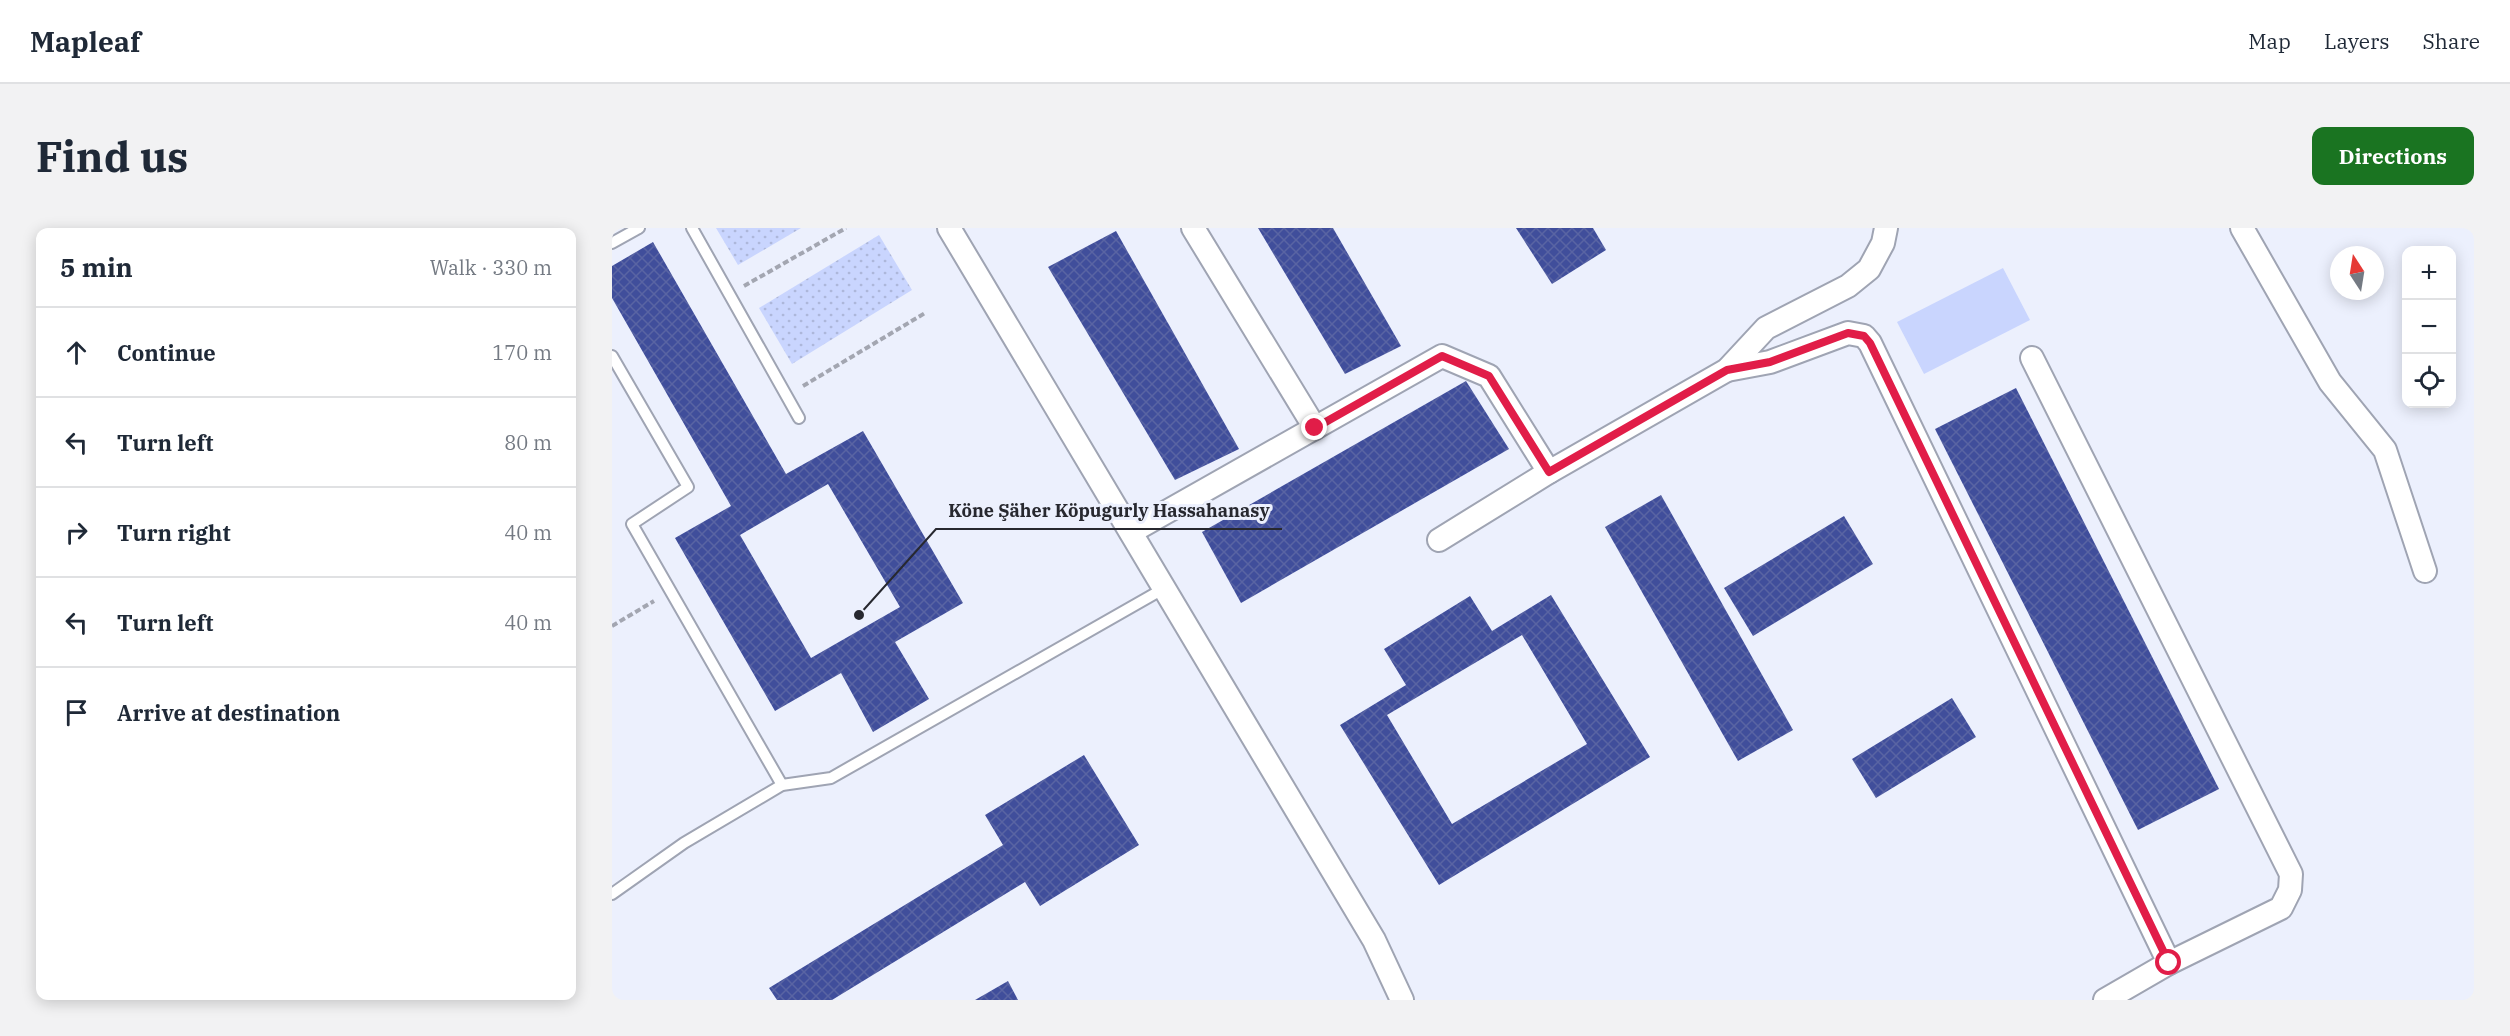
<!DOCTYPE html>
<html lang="en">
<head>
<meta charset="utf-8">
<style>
	:root { --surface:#fff; --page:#f2f2f3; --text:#1f2937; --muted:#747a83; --line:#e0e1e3; --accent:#1a7421 }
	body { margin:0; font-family:"IBM Plex Serif",serif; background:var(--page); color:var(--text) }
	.controls { position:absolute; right:18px; top:18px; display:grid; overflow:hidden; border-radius:12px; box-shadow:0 3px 15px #0003 }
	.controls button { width:54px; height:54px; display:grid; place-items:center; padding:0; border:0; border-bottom:2px solid var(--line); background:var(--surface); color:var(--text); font:30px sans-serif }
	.compass { position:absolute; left:1718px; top:18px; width:54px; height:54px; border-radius:50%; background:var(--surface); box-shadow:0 3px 15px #0003; rotate:348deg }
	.stop { position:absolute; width:18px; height:18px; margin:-14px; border:4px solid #e11d48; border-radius:50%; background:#fff }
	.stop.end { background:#e11d48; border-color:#fff; box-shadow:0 2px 6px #0008 }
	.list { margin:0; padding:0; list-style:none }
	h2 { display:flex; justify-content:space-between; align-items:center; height:78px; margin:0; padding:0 24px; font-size:26px }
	h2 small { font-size:20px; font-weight:400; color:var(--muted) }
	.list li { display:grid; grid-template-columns:39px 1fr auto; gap:18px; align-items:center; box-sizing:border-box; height:90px; padding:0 24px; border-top:2px solid var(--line) }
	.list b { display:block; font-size:22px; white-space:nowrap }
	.list em { font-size:20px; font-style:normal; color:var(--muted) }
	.icon { flex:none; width:33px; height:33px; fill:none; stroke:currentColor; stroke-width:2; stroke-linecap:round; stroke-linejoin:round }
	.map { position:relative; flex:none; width:1862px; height:772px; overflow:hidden; border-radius:12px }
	header { display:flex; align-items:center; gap:36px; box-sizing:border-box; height:84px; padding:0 30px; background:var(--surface); border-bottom:2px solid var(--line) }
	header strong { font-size:28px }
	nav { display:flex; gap:33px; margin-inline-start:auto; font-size:21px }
	.intro { display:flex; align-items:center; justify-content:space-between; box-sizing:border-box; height:144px; padding:0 36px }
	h1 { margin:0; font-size:42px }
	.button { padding:15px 27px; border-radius:12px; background:var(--accent); color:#fff; font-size:21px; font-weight:700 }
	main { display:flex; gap:36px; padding:0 36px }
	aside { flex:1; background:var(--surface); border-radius:12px; box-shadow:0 3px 15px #0003 }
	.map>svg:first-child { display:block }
	.park { fill:#c9d5fe }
	.garden { fill:url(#garden-dots) }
	.building { fill:url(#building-cross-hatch); fill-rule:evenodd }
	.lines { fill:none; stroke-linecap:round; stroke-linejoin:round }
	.service-casing { stroke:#9fa4b3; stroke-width:14 }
	.minor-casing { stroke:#9fa4b3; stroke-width:26 }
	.path { stroke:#a3a6b1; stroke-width:4; stroke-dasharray:6 3; stroke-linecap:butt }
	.service { stroke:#fff; stroke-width:10 }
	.minor { stroke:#fff; stroke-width:22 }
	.route { stroke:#e11d48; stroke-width:8 }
	.leader { fill:none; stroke:#27282f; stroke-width:2 }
	.callout-dot { fill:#27282f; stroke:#ecf0fd; stroke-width:2 }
	.callout-label { font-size:18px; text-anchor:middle; font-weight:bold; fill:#27282f; stroke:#ecf0fd; stroke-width:6; stroke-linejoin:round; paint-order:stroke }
</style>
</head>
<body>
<header>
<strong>Mapleaf</strong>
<nav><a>Map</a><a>Layers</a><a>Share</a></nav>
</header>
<div class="intro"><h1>Find us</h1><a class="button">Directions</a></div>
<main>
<aside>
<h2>5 min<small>Walk · 330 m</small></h2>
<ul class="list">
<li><svg class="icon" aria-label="ahead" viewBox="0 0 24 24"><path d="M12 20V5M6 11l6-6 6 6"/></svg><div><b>Continue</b></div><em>170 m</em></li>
<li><svg class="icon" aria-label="left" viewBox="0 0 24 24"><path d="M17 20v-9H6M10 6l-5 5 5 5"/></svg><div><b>Turn left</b></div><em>80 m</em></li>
<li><svg class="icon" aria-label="right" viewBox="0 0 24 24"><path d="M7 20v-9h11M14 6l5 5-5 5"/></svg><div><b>Turn right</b></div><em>40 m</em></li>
<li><svg class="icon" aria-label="left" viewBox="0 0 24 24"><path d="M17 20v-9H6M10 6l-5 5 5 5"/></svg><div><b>Turn left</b></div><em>40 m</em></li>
<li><svg class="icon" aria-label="arrive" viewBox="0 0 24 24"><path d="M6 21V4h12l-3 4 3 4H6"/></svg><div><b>Arrive at destination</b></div></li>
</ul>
</aside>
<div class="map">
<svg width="1862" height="772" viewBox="0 0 1862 772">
	<defs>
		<pattern id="garden-dots" width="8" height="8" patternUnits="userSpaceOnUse" patternTransform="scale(1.5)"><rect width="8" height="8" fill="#c9d5fe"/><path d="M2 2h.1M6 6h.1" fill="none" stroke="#adb7da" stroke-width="1.8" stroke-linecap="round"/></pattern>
		<pattern id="building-cross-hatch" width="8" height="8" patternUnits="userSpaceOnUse" patternTransform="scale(1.5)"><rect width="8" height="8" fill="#404e9b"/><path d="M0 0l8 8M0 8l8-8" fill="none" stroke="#5964a3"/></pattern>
	</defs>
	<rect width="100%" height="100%" fill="#ecf0fd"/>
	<polygon class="park" points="1391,40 1418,92 1312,146 1285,94"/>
	<g class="garden">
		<polygon points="104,0 189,0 126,37"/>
		<polygon points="267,7 300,62 180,136 147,80"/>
	</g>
	<g class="building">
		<polygon points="646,0 721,0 789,118 733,146"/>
		<polygon points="904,0 981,0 994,22 940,56"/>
		<polygon points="504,3 627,221 563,252 436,39"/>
		<path d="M41 14 174 246 251 203 351 375 283 414 317 471 261 504 229 445 163 483 63 310 119 278 0 70V38ZM216 256 288 379 199 430 128 307Z"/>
		<polygon points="854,153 897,221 629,375 590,304"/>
		<polygon points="1404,160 1607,561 1526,602 1323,201"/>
		<polygon points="1049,267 1181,502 1126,533 993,299"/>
		<polygon points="1232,288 1261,336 1141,408 1112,360"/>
		<path d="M939 367 1038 529 827 657 728 497 794 457 772 421 858 368 880 403ZM910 407 975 516 840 596 775 487Z"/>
		<polygon points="1340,470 1364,509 1264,570 1240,531"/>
		<polygon points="472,527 527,617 428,678 413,654 220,772 165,772 157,760 391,617 373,587"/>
		<polygon points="396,753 406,772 363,772"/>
	</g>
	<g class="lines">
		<g class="service-casing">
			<g id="service">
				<polyline points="80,0 187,190"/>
				<polyline points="0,15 27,0"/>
				<polyline points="0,128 76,259 20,296 170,557"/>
				<polyline points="0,666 72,615 170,557 219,550 551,361"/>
			</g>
		</g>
		<g class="minor-casing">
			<g id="minor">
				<polyline points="337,0 762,712 790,772"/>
				<polyline points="581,0 703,200"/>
				<polyline points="1630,0 1718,154 1773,222 1813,343"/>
				<polyline points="1420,130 1679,646 1678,662 1669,680 1557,735 1493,772"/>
				<polyline points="1115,142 1158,134 1236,105 1252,108 1258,115 1557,735"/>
				<polyline points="519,304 830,128 877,148 937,244"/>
				<polyline points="827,312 937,244 1115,142 1154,100 1236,58 1257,41 1271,15 1274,0"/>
			</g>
		</g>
		<g class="path">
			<polyline points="132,58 234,0"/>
			<polyline points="191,158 313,85"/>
			<polyline points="0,398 42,373"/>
		</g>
		<use href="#service" class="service"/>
		<use href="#minor" class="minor"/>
	</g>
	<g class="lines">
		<polyline class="route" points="703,200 830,128 877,148 937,244 1115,142 1158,134 1236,105 1252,108 1258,115 1557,735"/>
	</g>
	<path class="leader" d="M247 387L324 301H670"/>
	<circle class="callout-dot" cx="247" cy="387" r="6"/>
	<g class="callout-label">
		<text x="497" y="289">Köne Şäher Köpugurly Hassahanasy</text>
	</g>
</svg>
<div class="controls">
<button>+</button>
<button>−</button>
<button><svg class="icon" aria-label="locate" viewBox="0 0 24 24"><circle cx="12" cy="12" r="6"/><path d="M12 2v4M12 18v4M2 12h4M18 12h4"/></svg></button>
</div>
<svg class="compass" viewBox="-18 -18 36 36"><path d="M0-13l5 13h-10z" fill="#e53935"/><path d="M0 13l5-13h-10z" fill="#747a83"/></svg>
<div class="stop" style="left:1557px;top:735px"></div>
<div class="stop end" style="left:703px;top:200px"></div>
</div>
</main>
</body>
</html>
